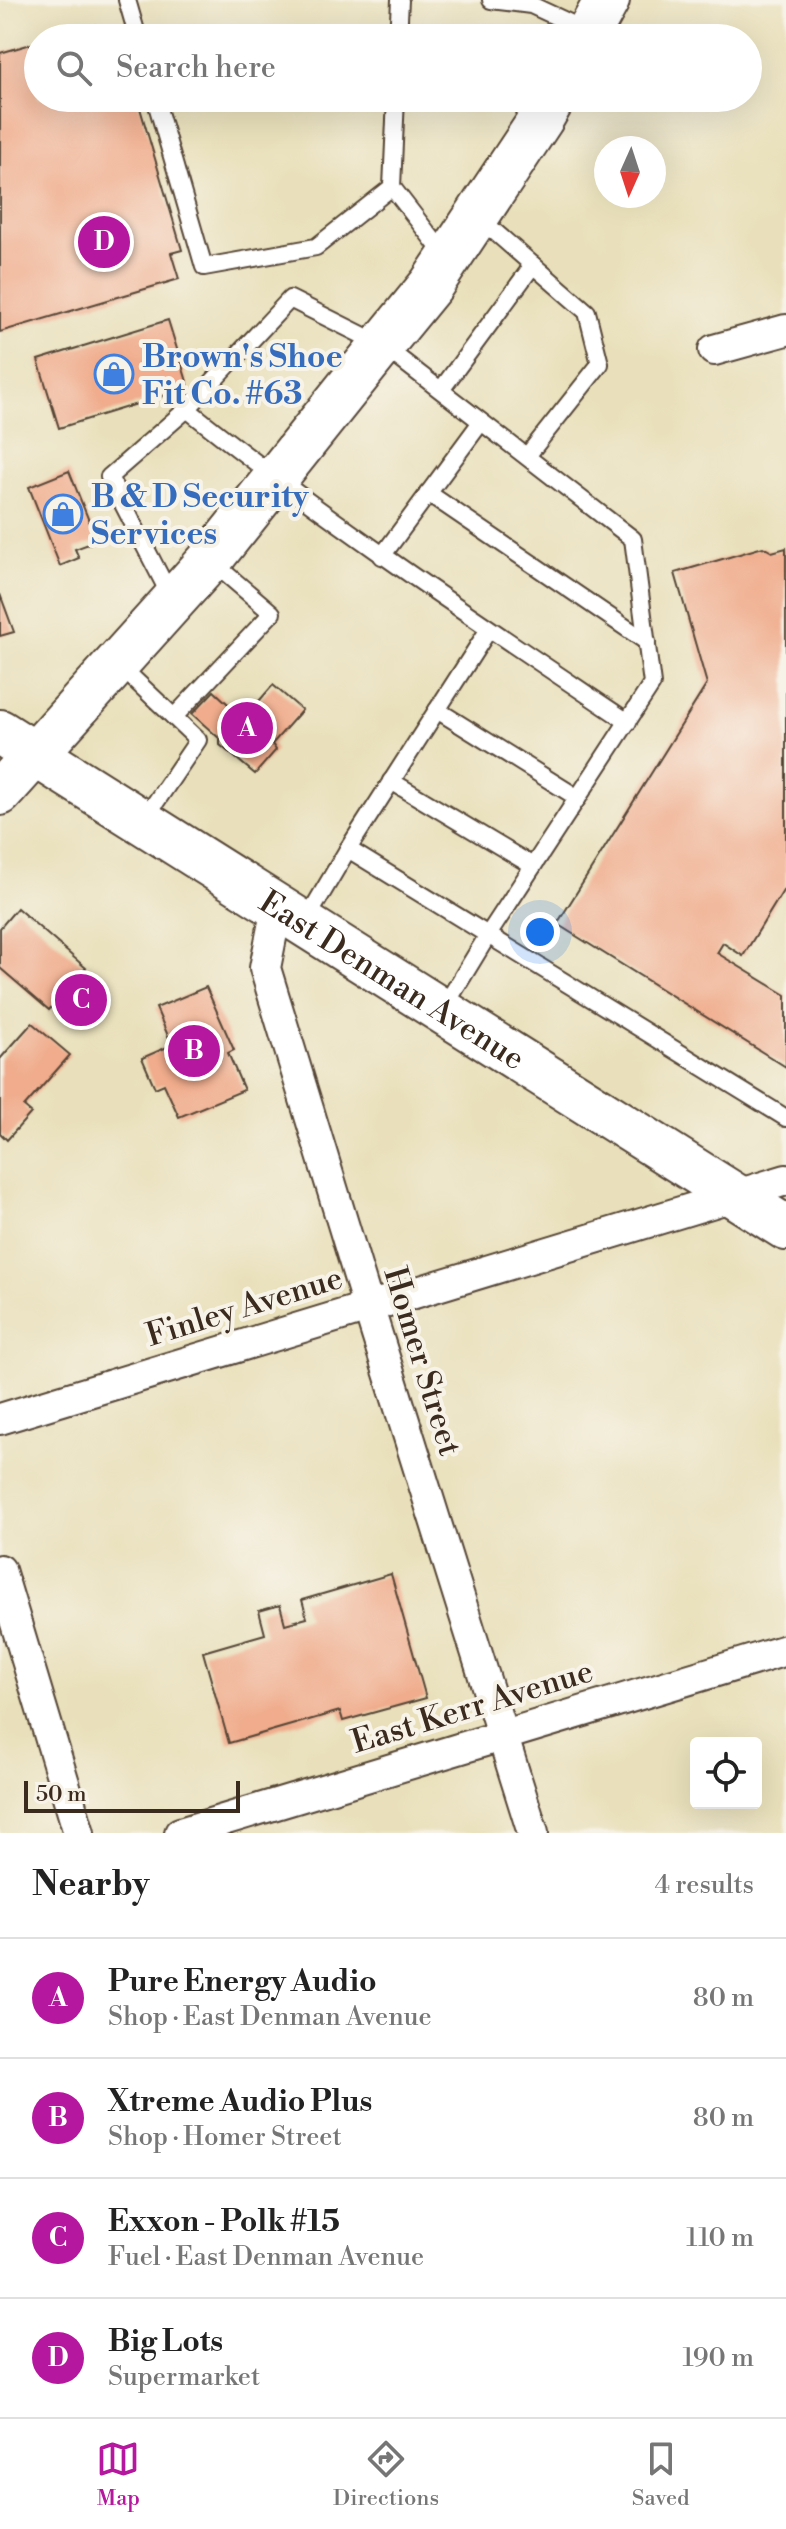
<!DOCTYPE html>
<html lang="en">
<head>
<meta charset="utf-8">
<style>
	:root { --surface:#fff; --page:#f2f2f2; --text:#222; --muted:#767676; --line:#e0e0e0; --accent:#b5179e }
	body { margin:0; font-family:"Libre Bodoni",serif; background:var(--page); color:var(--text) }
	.controls { position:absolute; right:24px; bottom:24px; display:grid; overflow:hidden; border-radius:8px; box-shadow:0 8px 32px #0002 }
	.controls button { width:72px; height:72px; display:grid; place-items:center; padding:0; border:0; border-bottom:2px solid var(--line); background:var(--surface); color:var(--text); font:40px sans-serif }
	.compass { position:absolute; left:594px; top:136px; width:72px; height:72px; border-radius:50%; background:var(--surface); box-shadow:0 8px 32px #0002; rotate:183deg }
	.scale { position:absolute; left:24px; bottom:20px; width:216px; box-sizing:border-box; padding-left:8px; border:4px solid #3b2a1e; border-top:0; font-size:22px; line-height:28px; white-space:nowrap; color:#3b2a1e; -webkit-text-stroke:6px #f7f3e8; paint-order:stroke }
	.you { position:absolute; left:540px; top:932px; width:28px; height:28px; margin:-20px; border:6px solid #fff; border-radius:50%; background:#1a73e8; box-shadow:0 0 0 12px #1a73e833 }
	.badge { display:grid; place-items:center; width:52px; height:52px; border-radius:50%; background:var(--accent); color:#fff; font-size:26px; font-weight:700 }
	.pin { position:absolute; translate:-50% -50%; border:4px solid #fff; box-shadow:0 2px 8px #0006 }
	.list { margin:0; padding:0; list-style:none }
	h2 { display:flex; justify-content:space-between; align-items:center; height:104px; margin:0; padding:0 32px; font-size:34px }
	h2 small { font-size:26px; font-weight:400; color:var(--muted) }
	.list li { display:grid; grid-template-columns:52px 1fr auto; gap:24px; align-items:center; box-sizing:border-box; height:120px; padding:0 32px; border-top:2px solid var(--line) }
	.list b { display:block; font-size:30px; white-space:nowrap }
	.list p { margin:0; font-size:26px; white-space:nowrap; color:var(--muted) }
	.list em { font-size:26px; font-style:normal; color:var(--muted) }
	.icon { flex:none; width:44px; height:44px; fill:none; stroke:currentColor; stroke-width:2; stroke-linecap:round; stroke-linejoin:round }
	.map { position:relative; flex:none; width:786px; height:1833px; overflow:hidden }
	.search { position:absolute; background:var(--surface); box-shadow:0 8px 32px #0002; left:24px; right:24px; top:24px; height:88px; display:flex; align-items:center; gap:20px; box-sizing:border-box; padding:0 28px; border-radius:44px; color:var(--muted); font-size:30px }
	.sheet { height:584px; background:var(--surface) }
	nav { display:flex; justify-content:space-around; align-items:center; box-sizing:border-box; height:112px; border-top:2px solid var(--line); background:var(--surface); font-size:22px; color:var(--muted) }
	nav a { display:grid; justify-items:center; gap:4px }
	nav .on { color:var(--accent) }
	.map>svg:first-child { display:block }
	.building { fill:#f0ac8c }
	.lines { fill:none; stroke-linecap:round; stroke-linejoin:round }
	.lane-casing { stroke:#554536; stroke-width:20 }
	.street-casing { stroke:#554536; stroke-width:34 }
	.secondary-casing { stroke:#554536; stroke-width:48 }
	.primary-casing { stroke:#554536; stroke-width:48 }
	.lane { stroke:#fff; stroke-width:16 }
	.street { stroke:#fff; stroke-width:30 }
	.secondary { stroke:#fff; stroke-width:44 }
	.primary { stroke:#fff; stroke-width:44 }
	.labels { text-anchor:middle; stroke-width:8; stroke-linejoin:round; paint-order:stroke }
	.shop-label { font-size:32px; font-weight:bold; fill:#366cbe; stroke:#f7f3e8; text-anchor:start }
	.street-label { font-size:32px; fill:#3b2a1e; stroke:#f7f3e8 }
</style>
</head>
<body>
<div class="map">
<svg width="786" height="1833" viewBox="0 0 786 1833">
	<rect width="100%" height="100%" fill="#f7f3e8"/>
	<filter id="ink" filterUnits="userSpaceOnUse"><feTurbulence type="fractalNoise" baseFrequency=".0125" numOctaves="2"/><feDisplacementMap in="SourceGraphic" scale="16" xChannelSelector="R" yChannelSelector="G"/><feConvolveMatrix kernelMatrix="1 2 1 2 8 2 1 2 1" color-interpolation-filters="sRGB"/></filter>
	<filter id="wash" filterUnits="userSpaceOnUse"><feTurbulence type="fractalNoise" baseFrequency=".006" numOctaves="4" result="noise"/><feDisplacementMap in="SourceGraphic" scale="32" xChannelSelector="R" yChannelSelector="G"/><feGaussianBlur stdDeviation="1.8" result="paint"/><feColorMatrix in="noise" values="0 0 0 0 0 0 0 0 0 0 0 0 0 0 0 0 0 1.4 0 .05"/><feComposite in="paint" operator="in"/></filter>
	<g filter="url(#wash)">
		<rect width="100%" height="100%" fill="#e9e0bb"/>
		<g id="blocks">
			<g class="building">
				<polygon points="95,25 99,38 55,38 55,37"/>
				<polygon points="38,42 38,98 137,98 182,250 171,253 179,279 0,332 0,53"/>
				<polygon points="168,320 189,388 59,428 38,360"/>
				<polygon points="69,471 97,541 75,549 79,558 60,566 29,487"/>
				<polygon points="763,547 772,552 786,548 786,886 743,956 723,943 717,953 786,995 786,1067 557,924 707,684 675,573"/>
				<polygon points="0,594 14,632 0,636"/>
				<polygon points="273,685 302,710 272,744 276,750 255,774 220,745 220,739 192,714 214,691 241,716 246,716"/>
				<polygon points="17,908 86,968 49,1010 0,968 0,928"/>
				<polygon points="206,987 234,1050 228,1053 244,1090 179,1117 164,1084 155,1088 142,1058 172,1045 156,1008"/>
				<polygon points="32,1023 70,1055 24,1107 31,1113 7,1140 0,1133 0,1059"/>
				<polygon points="391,1574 426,1698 343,1721 340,1711 229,1743 203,1652 265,1634 259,1611 280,1605 285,1624 307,1618 302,1600"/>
			</g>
		</g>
	</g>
	<g filter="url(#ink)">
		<use href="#blocks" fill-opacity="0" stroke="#554536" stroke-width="2"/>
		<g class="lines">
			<g class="lane-casing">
				<g id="lane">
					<polyline points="127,0 138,38"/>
					<polyline points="491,0 531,5 587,31"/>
					<polyline points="398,38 400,0"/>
					<polyline points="155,98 204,267 316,247 392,187 447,258"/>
					<polyline points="392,187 396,98"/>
					<polyline points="479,218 587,312 600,364 527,456"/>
					<polyline points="441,390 533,265"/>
					<path d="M187 409C328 522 478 621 628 722"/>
					<polyline points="428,493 647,642"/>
					<polyline points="382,556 481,422"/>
					<polyline points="172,599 109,477 187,409 290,299 382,345 633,539 652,684 488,935 443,1009"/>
					<polyline points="118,664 198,740 143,821"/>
					<polyline points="437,710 578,798"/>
					<polyline points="174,717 272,613 211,561"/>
					<polyline points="391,781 533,866"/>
					<polyline points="348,849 489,629"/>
					<polyline points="305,922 348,849 786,1118"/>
				</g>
			</g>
			<g class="street-casing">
				<g id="street">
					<polyline points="714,350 786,330"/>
					<polyline points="277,907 265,968 368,1306 533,1833"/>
					<polyline points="0,1419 786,1180"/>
					<polyline points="0,1570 79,1833"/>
					<polyline points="180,1833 786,1650"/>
				</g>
			</g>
			<g class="secondary-casing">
				<g id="secondary">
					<path id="s1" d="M0 732 786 1228"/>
				</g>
			</g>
			<g class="primary-casing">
				<g id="primary">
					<polyline points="586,38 607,0"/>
					<polyline points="0,793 210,560 382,345 431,285 541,119 553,98"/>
				</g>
			</g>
			<use href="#lane" class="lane"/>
			<use href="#street" class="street"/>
			<use href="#secondary" class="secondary"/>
			<use href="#primary" class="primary"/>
		</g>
	</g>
	<defs>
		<g id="shop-ring" transform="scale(2)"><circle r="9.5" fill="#f7f3e8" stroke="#3f7fe0" stroke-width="1.5"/><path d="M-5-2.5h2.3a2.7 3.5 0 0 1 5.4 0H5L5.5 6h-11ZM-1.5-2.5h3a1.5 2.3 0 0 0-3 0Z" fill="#3f7fe0"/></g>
	</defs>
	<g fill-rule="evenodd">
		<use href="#shop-ring" x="114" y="374"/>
		<use href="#shop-ring" x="63" y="514"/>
	</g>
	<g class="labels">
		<g class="shop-label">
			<text x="142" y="367">Brown's Shoe<tspan x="142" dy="37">Fit Co. #63</tspan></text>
			<text x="91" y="507">B &amp; D Security<tspan x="91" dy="37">Services</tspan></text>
		</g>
		<g class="street-label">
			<text dy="11" stroke="none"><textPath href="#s1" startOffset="464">East Denman Avenue</textPath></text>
			<text transform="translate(244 1306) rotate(-17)" y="11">Finley Avenue</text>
			<text transform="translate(423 1361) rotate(73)" y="11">Homer Street</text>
			<text transform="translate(472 1706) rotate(-17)" y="11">East Kerr Avenue</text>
		</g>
	</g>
</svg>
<div class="controls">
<button><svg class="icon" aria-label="locate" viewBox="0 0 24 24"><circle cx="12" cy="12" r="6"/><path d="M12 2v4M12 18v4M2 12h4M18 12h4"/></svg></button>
</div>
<svg class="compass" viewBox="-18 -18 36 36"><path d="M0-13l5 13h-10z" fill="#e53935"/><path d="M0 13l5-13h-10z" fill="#767676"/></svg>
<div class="scale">50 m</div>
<div class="you"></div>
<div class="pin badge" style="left:247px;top:728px">A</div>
<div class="pin badge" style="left:194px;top:1051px">B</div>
<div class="pin badge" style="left:81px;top:1000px">C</div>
<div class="pin badge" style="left:104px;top:242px">D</div>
<div class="search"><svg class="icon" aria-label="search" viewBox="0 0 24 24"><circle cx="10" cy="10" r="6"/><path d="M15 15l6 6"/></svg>Search here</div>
</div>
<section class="sheet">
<h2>Nearby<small>4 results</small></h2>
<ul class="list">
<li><span class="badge">A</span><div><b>Pure Energy Audio</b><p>Shop · East Denman Avenue</p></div><em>80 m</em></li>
<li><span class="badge">B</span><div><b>Xtreme Audio Plus</b><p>Shop · Homer Street</p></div><em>80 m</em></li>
<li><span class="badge">C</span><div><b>Exxon - Polk #15</b><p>Fuel · East Denman Avenue</p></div><em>110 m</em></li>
<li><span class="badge">D</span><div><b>Big Lots</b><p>Supermarket</p></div><em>190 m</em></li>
</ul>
</section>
<nav>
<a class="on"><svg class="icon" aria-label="map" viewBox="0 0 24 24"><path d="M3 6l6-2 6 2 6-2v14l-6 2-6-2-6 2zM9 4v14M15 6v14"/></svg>Map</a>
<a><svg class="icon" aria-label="directions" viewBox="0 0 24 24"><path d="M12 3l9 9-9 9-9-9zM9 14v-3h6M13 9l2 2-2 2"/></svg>Directions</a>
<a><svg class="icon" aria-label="saved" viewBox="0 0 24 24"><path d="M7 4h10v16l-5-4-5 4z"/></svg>Saved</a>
</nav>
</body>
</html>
